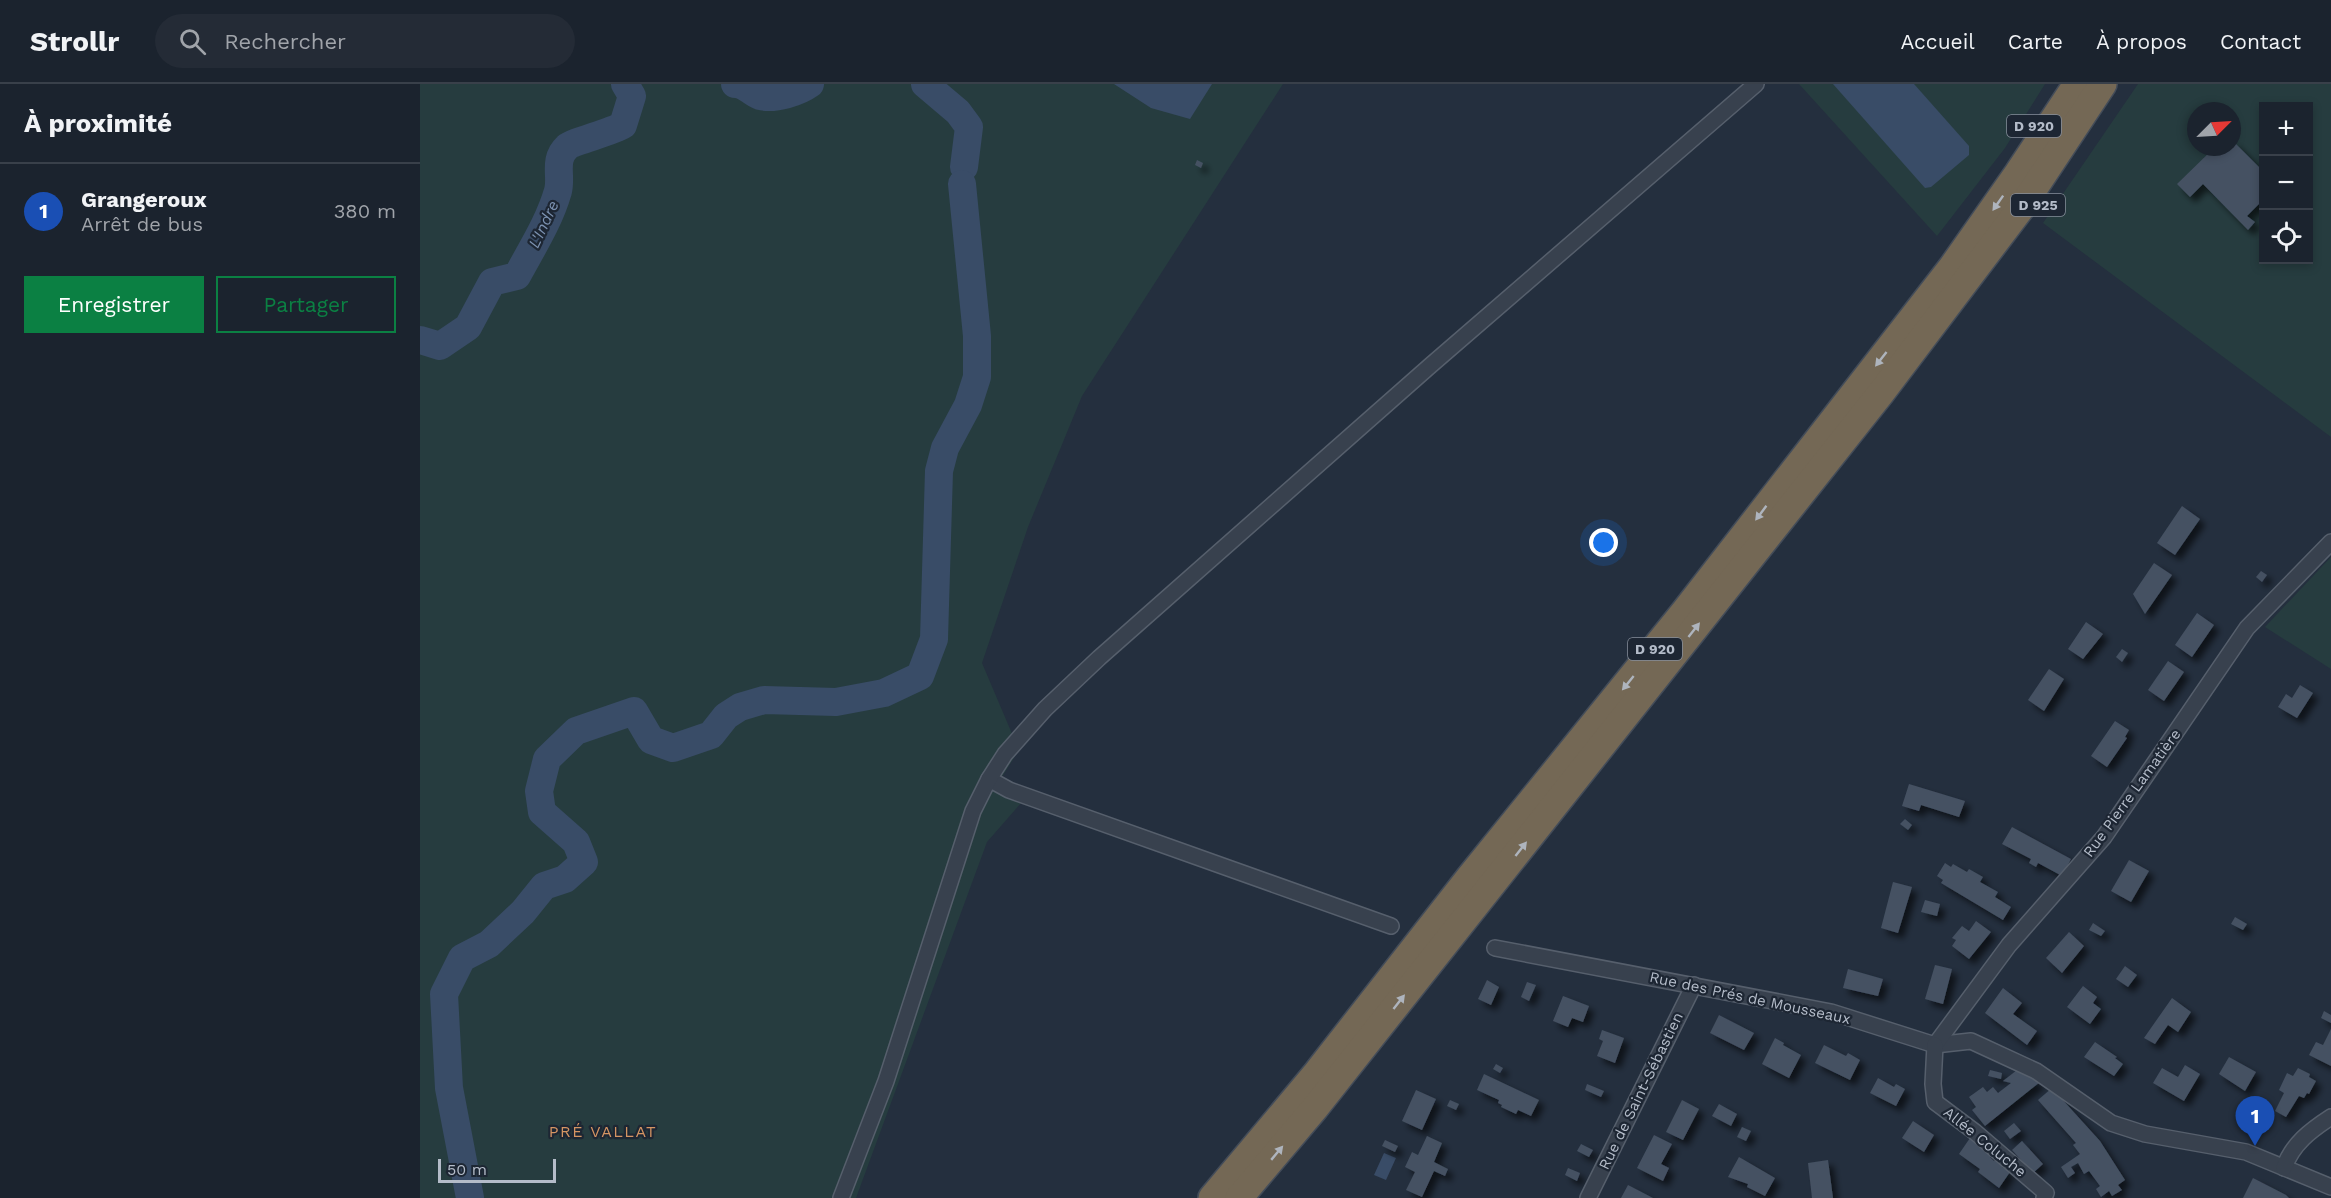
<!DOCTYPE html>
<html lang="fr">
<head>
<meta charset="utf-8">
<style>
	:root { --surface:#1b232e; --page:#242b36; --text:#f1f3f6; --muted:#a0a4aa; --line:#39404a; --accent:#0b8043 }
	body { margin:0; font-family:"Work Sans",sans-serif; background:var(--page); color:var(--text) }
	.controls { position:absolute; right:18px; top:18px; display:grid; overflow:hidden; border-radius:0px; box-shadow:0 3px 9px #0003 }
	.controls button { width:54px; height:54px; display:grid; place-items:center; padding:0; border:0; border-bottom:2px solid var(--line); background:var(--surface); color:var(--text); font:30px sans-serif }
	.compass { position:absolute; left:1767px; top:18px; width:54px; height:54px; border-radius:50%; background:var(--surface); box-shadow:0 3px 9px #0003; rotate:66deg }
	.scale { position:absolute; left:18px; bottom:15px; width:118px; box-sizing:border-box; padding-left:6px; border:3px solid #b4bcc9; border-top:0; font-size:16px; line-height:21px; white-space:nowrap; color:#b4bcc9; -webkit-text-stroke:4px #1d2633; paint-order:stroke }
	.you { position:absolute; left:1184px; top:459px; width:21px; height:21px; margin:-15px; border:4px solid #fff; border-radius:50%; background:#1a73e8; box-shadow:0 0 0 9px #1a73e833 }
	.badge { display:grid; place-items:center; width:39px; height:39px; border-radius:50%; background:var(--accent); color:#fff; font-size:20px; font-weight:700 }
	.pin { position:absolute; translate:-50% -50px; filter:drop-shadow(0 2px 3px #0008) }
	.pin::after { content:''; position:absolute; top:32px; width:21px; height:18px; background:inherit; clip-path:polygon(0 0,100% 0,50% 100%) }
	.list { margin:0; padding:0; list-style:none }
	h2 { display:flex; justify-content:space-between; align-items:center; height:78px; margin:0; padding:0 24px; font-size:26px }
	h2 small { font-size:20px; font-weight:400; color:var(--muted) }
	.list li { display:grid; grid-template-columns:39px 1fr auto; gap:18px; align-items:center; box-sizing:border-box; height:96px; padding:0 24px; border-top:2px solid var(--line) }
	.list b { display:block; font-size:22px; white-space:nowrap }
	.list p { margin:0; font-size:20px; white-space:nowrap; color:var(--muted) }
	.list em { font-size:20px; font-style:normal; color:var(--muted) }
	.actions { display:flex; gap:12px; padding:18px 24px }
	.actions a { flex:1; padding:14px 0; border:2px solid var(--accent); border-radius:0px; text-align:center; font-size:21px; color:var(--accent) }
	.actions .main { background:var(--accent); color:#fff }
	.icon { flex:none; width:33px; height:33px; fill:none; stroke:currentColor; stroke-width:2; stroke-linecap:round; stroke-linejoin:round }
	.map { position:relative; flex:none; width:1911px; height:1114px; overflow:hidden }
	header { display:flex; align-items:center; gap:36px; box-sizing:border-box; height:84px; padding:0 30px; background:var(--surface); border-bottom:2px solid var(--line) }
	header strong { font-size:28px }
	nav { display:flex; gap:33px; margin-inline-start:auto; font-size:21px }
	.search { width:420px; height:54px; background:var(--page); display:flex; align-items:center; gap:15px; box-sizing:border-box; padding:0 21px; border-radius:33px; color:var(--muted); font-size:22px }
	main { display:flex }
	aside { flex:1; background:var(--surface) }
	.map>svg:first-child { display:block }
	.green { fill:#263c3f; fill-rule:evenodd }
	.water { fill:#394c67 }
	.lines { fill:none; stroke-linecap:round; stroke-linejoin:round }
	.river { stroke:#394c67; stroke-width:28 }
	.building { fill:#455162; filter:url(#shadow) }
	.street-casing { stroke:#565f6c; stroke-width:18 }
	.highway-casing { stroke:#434c59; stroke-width:30 }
	.street { stroke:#38414e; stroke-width:15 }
	.highway { stroke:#746855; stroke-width:27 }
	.oneway { fill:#aeb4bd }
	.labels { text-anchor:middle; stroke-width:4.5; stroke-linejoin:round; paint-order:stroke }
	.shield { fill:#1d2633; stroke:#878f9c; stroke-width:1.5 }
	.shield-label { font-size:14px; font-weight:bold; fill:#b4bcc9 }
	.street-label { font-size:15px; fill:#b4bcc9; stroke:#1d2633 }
	.water-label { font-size:16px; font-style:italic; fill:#7c92b1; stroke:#1d2633 }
	.neighbourhood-label { font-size:16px; letter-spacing:1.5px; fill:#d59563; stroke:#1d2633 }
</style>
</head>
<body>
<header>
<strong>Strollr</strong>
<div class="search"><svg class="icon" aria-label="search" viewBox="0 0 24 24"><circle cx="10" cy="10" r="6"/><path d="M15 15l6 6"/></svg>Rechercher</div>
<nav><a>Accueil</a><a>Carte</a><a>À propos</a><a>Contact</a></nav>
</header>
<main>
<aside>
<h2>À proximité<small></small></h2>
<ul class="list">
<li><span class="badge" style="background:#1a4fb4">1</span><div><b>Grangeroux</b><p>Arrêt de bus</p></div><em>380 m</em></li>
</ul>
<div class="actions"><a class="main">Enregistrer</a><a>Partager</a></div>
</aside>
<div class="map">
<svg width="1911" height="1114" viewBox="0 0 1911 1114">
	<defs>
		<filter id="shadow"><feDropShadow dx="5.5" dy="5.5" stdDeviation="3" flood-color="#0009"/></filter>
	</defs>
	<rect width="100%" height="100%" fill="#242f3e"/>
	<g class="green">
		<polygon points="0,0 863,0 662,312 608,443 562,579 599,666 575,704 601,719 567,758 436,1114 0,1114"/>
		<polygon points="1379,0 1625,0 1585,64 1517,152"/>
		<path d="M1718 0H1911V353L1623 139ZM1844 22H1888V176H1844ZM1776 27H1812V63H1776Z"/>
		<polygon points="1911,473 1911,585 1845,543"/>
	</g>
	<g class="water">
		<polygon points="694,0 792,0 770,35 731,24"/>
		<polygon points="1413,0 1494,0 1549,62 1549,71 1511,103 1505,104"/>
		<polygon points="964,1069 976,1074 966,1096 954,1091"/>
	</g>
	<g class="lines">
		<g class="river">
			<path d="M315 0C326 0 331 9 340 12 355 16 379 8 390 0"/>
			<polyline points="505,0 538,28 549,43 544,83"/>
			<path d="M0 256 20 262 48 243 72 198 97 192C112 164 129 138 138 107 142 92 133 76 147 63 152 58 192 48 203 41L212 12 205 0"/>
			<polyline points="50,1114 29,1004 24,910 42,874 69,860 103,828 124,802 145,795 164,778 156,758 122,728 119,707 127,675 156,647 214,627 231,656 253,664 291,651 306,632 320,623 344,616 416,618 464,609 500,592 514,555 519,387 525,364 548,321 557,293 557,252 542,100"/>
		</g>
	</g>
	<g class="building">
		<polygon points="1812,56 1844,88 1844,115 1827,132 1835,138 1828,146 1783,100 1770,113 1757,100 1795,63 1812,63"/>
		<polygon points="777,76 783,79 781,84 775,81"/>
		<polygon points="1762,422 1780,435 1755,471 1737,459"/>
		<polygon points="1734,479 1752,491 1725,530 1713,510"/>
		<polygon points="1841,487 1847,491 1842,498 1836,493"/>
		<polygon points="1777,529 1794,541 1772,573 1755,561"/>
		<polygon points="1666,538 1683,550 1663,575 1648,565"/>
		<polygon points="1702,565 1708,569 1702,578 1696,573"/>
		<polygon points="1748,577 1764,588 1744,617 1728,606"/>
		<polygon points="1629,585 1644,595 1624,627 1608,616"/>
		<polygon points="1880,601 1893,609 1877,634 1858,623 1866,610 1872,614"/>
		<polygon points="1695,637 1709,646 1705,653 1707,654 1687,683 1671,672"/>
		<polygon points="1489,700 1545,717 1539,733 1501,721 1499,727 1482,722"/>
		<polygon points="1485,735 1492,741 1488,746 1480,740"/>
		<polygon points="1592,743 1651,775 1642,792 1618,779 1616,783 1609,779 1611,775 1582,760"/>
		<polygon points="1709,776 1729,787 1711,818 1691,807"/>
		<polygon points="1525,779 1531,783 1533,780 1547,788 1549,785 1563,793 1560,798 1578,808 1575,813 1591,823 1583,836 1521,799 1523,796 1517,792"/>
		<polygon points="1473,798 1492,803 1478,849 1461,844"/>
		<polygon points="1505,816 1520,820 1517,832 1501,828"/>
		<polygon points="1815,833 1827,840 1823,846 1811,840"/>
		<polygon points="1556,837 1571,848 1549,875 1532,862 1536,856 1532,854 1542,842 1549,847"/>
		<polygon points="1673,839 1685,847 1681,852 1669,846"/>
		<polygon points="1649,848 1664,862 1642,889 1626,874"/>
		<polygon points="1515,881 1532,885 1523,920 1505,915"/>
		<polygon points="1705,882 1717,891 1708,903 1696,895"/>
		<polygon points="1428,885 1463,895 1458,912 1423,904"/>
		<polygon points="1067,896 1079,903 1071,921 1058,915"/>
		<polygon points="1107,898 1116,901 1109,917 1101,913"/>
		<polygon points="1663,902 1677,913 1673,919 1681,925 1670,940 1647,923"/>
		<polygon points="1583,904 1602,919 1593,930 1617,947 1607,961 1565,929"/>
		<polygon points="1143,912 1169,922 1163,938 1152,934 1148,943 1133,937"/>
		<polygon points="1752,914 1771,928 1758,948 1748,941 1735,960 1724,954"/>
		<polygon points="1904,927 1911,931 1911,939 1901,934"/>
		<polygon points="1299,931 1334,949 1324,966 1290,949"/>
		<polygon points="1911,945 1911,982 1889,971 1896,958 1903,961"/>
		<polygon points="1182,946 1204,954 1195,979 1177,972 1183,957 1179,955"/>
		<polygon points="1355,954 1364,959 1363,961 1381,971 1369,994 1342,980"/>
		<polygon points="1675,958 1697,973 1695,974 1703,980 1694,992 1664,973"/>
		<polygon points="1404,961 1426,972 1428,969 1440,976 1430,996 1395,979"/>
		<polygon points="1809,973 1836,988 1825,1007 1799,990"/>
		<polygon points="1076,980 1083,984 1080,989 1073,985"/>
		<polygon points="1765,981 1780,990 1764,1017 1733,999 1742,984 1758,993"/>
		<polygon points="1878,984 1890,990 1889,993 1896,997 1889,1010 1887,1009 1884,1014 1879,1012 1866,1033 1855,1027 1864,1009 1859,1006 1867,989 1873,992"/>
		<polygon points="1570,986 1582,989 1581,995 1568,992"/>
		<polygon points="1597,986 1620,998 1565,1042 1552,1026 1556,1023 1549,1013 1563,1003 1567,1008 1573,1003 1578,1009 1591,999 1583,997"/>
		<polygon points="1064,990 1119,1016 1111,1032 1098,1026 1096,1030 1081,1023 1082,1021 1078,1019 1079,1016 1057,1006"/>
		<polygon points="1458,994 1474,1003 1476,1000 1485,1005 1476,1022 1450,1009"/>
		<polygon points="1167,1000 1184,1007 1181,1013 1165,1006"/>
		<polygon points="1632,1004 1680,1057 1705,1096 1698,1101 1702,1106 1692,1112 1689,1107 1681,1113 1676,1105 1680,1102 1669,1087 1664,1090 1658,1079 1651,1083 1655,1089 1648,1094 1641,1083 1660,1070 1653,1061 1656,1059 1618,1016"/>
		<polygon points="996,1006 1016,1015 1002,1046 982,1037"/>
		<polygon points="1030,1016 1039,1020 1036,1026 1027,1022"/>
		<polygon points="1262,1016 1279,1025 1263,1056 1246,1048"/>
		<polygon points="1299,1020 1317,1030 1311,1042 1292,1032"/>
		<polygon points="1493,1037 1514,1051 1504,1068 1482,1054"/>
		<polygon points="1594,1039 1601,1047 1590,1055 1584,1047"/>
		<polygon points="1322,1043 1331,1047 1326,1057 1317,1053"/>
		<polygon points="1234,1051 1252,1060 1241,1080 1249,1084 1243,1097 1217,1084"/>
		<polygon points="1007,1052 1022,1059 1014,1078 1028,1085 1025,1092 1014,1087 1002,1113 986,1106 995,1088 985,1083 992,1068 998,1071"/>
		<polygon points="1550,1054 1572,1070 1570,1073 1574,1077 1577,1074 1584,1080 1582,1083 1590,1088 1579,1104 1558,1088 1560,1085 1539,1070"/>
		<polygon points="965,1056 978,1062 975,1068 962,1062"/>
		<polygon points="1602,1057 1623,1080 1613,1089 1592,1066"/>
		<polygon points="1161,1060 1173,1066 1169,1073 1157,1067"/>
		<polygon points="1319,1073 1355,1094 1345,1112 1327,1103 1328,1100 1308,1093"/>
		<polygon points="1408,1076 1413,1114 1392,1114 1388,1079"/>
		<polygon points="1148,1084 1160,1089 1157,1097 1145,1091"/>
		<polygon points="1833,1094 1866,1111 1869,1114 1823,1114"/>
		<polygon points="1208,1101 1233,1114 1201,1114"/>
	</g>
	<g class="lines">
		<g class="street-casing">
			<g id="street">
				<polyline points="569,695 589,706 971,842"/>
				<polyline points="1075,864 1411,928 1515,961 1551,957 1616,987 1691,1039 1725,1050 1826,1068 1911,1103"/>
				<polyline points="1515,961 1589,861 1684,753 1827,544 1911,458"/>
				<polyline points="1515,961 1513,1000 1515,1018 1555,1048 1626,1109 1624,1114"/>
				<path d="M1864 1084C1872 1060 1891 1046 1911 1033"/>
				<polyline points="421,1114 466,997 553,727 569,695 585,670 625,625 679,574 1011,281 1336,0"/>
				<polyline points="1168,1114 1274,901"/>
			</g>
		</g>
		<g class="highway-casing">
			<g id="highway">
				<polyline points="792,1114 895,991 1049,794 1265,527 1532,183 1598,89 1657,0"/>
				<polyline points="819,1114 895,1024 1461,309 1601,124 1683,0"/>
			</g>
		</g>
		<use href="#street" class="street"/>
		<use href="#highway" class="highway"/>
	</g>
	<defs><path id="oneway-solid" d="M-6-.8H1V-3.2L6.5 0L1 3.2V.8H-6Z" transform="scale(1.5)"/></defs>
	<g class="oneway">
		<use href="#oneway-solid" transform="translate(1578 119) rotate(125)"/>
		<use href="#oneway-solid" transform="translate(1461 275) rotate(128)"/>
		<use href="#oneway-solid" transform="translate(1341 429) rotate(127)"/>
		<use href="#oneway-solid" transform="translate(1274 546) rotate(-52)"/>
		<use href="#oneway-solid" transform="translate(1208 599) rotate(129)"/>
		<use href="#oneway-solid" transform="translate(1101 765) rotate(-52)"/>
		<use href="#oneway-solid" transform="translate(979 918) rotate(-52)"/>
		<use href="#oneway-solid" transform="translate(857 1069) rotate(-50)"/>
	</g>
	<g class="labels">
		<g class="shield">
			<rect x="1587" y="31" width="54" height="22" rx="4.5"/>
			<rect x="1591" y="110" width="54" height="22" rx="4.5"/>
			<rect x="1208" y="554" width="54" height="22" rx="4.5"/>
		</g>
		<g class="shield-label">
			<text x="1614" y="47">D 920</text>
			<text x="1618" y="126">D 925</text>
			<text x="1235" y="570">D 920</text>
		</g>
		<g class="street-label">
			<text transform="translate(1712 709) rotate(-54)" y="5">Rue Pierre Lamatière</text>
			<text transform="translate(1330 914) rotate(12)" y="5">Rue des Prés de Mousseaux</text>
			<text transform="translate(1221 1007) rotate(-64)" y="5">Rue de Saint-Sébastien</text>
			<text transform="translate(1565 1058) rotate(39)" y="5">Allée Coluche</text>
		</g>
		<g class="water-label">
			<text transform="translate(123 140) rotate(-65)" y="6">L'Indre</text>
		</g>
		<g class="neighbourhood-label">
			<text x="183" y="1053">PRÉ VALLAT</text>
		</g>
	</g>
</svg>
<div class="controls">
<button>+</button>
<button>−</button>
<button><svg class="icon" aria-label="locate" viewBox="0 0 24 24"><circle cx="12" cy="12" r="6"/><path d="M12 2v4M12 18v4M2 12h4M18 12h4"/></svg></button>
</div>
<svg class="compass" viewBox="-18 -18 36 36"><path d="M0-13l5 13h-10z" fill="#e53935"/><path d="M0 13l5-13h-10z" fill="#a0a4aa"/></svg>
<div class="scale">50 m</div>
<div class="you"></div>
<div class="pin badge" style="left:1835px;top:1062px;background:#1a4fb4">1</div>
</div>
</main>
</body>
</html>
